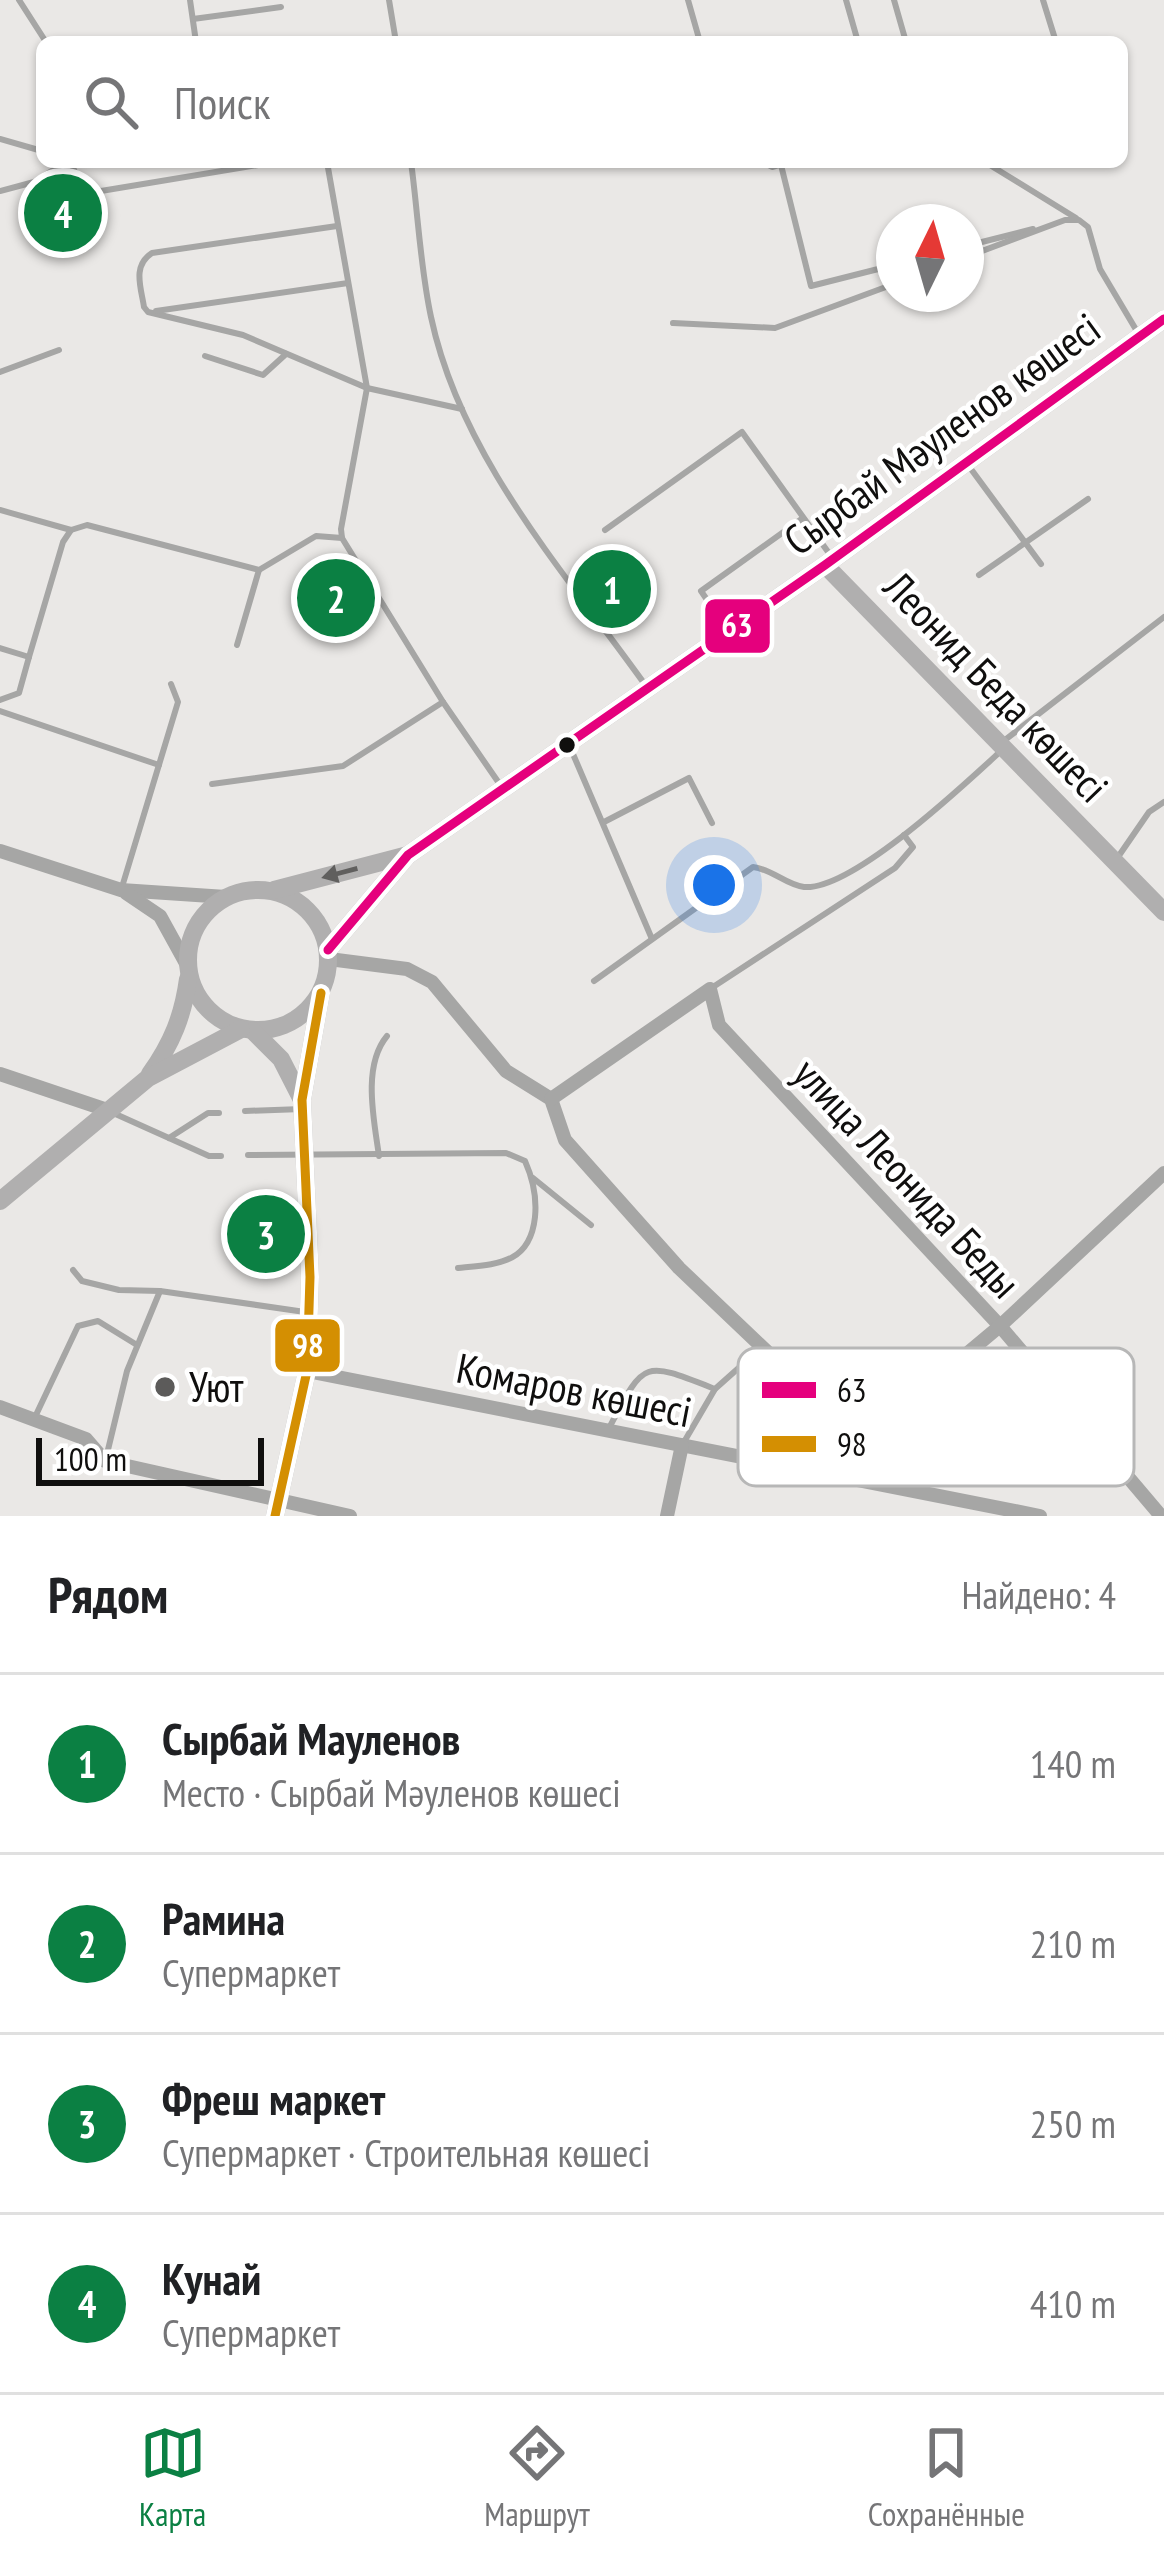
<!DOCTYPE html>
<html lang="ru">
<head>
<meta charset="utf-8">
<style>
	:root { --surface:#fff; --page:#f6f6f6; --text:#202124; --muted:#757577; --line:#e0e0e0; --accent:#0b8043 }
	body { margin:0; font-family:"PT Sans Narrow",sans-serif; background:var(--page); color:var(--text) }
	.compass { position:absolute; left:876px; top:204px; width:108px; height:108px; border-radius:50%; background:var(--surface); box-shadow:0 3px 9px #0004; rotate:5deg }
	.scale { position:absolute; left:36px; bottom:30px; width:228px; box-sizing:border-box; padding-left:12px; border:6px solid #100f0e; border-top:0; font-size:33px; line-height:42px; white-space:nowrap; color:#100f0e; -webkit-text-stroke:9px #fff; paint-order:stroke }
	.you { position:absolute; left:714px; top:885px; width:42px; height:42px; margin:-30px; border:9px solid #fff; border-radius:50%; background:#1a73e8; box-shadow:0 0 0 18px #1a73e833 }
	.badge { display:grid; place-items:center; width:78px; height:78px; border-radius:50%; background:var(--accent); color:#fff; font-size:39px; font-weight:700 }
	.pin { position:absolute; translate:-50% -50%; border:6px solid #fff; box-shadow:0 3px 12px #0006 }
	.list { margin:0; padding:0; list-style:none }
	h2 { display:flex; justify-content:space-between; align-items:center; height:156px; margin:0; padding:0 48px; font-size:51px }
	h2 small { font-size:39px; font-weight:400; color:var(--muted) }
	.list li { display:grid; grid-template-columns:78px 1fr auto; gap:36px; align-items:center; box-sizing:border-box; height:180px; padding:0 48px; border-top:3px solid var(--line) }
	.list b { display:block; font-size:45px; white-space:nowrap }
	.list p { margin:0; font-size:39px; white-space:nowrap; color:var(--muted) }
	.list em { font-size:39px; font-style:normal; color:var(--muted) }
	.icon { flex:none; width:66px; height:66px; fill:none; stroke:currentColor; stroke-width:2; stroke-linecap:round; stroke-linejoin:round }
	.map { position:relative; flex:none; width:1164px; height:1516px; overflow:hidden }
	.search { position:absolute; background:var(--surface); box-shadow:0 3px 9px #0004; left:36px; right:36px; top:36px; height:132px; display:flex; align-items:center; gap:30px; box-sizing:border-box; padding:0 42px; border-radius:18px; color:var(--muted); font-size:45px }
	.sheet { height:876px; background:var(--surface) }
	nav { display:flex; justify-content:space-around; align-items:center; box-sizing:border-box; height:168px; border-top:3px solid var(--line); background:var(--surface); font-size:33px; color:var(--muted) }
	nav a { display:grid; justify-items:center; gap:6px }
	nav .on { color:var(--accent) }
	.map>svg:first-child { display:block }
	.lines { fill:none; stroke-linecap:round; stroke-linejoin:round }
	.lane { stroke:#a6a6a5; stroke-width:6 }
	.street { stroke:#a6a6a5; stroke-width:14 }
	.secondary { stroke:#b0afaf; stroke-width:18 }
	.bus-1-casing { stroke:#fff; stroke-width:18 }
	.bus-2-casing { stroke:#fff; stroke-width:18 }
	.bus-1 { stroke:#e5007d; stroke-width:9 }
	.bus-2 { stroke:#d48f02; stroke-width:9 }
	.oneway { fill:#605f5e }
	.bus-dot { fill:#100f0e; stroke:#fff; stroke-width:4.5 }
	.poi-dot { fill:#5c5b5a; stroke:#fff; stroke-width:4.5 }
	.labels { text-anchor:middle; stroke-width:9; stroke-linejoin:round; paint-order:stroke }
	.street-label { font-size:42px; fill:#100f0e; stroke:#fff }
	.poi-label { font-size:42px; fill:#100f0e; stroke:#fff; text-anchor:start }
	.key { fill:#fff; stroke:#b7b7b7; stroke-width:3 }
	.key-label { font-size:33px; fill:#100f0e }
	.line-badge { stroke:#fff; stroke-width:4.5 }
	.badge-label { font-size:33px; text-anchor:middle; font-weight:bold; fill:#fff }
</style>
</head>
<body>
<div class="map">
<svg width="1164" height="1516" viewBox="0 0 1164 1516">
	<rect width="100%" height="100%" fill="#eae8e6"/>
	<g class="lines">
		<g class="lane">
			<polyline points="19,0 46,42"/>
			<polyline points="190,0 196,42"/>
			<polyline points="389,0 396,42"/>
			<polyline points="688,0 700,42"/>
			<polyline points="846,0 858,42"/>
			<polyline points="894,0 906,42"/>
			<polyline points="1043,0 1056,42"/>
			<polyline points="193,19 281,7"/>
			<polyline points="0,139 42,151"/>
			<polyline points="71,162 81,188 101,191 276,162"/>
			<polyline points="327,162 367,388"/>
			<path d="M411 162C418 213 420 266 431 317 461 458 564 571 646 686"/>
			<polyline points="763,162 772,167 789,162"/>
			<polyline points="985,162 1076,218"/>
			<polyline points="781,165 811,286 894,265"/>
			<polyline points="0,191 34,182 66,162"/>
			<path d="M337 226 152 253C132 266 141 287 144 307L148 312 243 335 367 388"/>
			<polyline points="966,246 1033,229"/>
			<polyline points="966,257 1065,220 1079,220 1088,227 1100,269 1138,333"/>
			<polyline points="156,311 348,283"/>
			<polyline points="673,323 775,328 894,284"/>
			<polyline points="205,356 263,375 286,354"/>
			<polyline points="0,372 59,350"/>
			<polyline points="462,409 367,388 341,529 342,538 443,702 501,786"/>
			<polyline points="968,465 1041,564"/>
			<polyline points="0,510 71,530"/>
			<polyline points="605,530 742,432 831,556"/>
			<polyline points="979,575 1088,499"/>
			<polyline points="727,629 701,591 803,518"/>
			<polyline points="237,645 259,570"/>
			<polyline points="0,648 29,657 63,542 71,530 87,525 259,570 316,536 342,538"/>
			<polyline points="0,700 19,693 29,657"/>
			<polyline points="0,711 159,765"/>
			<polyline points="1001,743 1164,617"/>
			<polyline points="570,747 652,939"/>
			<polyline points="212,784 343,766 443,702"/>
			<polyline points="604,822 689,778 712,823"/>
			<polyline points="1118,857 1149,812 1164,802"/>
			<polyline points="122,887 178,702 171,684"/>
			<path d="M594 981 753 867C772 869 786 885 804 887 852 891 966 783 1002 750"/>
			<polyline points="713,987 895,868 913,847 904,835"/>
			<polyline points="245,1111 302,1109"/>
			<polyline points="111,1112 209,1156 221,1156"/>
			<polyline points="169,1138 208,1113 219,1113"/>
			<path d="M248 1155 506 1153 525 1161C533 1179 537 1197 535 1217 530 1264 498 1264 458 1268"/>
			<path d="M379 1156C374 1120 362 1066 387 1036"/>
			<polyline points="533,1178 591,1225"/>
			<polyline points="73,1270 82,1281 119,1290 160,1291 305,1312"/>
			<polyline points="35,1417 78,1326 98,1321 137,1345"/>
			<path d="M608 1430C645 1360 641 1360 715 1389"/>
			<polyline points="684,1442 715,1389 761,1348"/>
			<polyline points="106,1458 127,1371 160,1291"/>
		</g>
		<g class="street">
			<polyline points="0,851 121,890 226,897"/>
			<polyline points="126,893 160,916 187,965"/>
			<polyline points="329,959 407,969 432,982 506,1071 551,1099 565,1140 679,1268 861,1441"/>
			<polyline points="0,1074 107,1110"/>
			<polyline points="551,1099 710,989 719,1025 1000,1326 1161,1516"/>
			<polyline points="307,1371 1040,1516"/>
			<polyline points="0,1407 86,1439 105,1461 350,1516"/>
			<polyline points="823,1474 1000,1326 1164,1173"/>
			<polyline points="667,1516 682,1445"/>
		</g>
		<g class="secondary">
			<polyline points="825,565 1164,912"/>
			<circle cx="258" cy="960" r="70"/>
			<polyline points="274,890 408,855"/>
			<polyline points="328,950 408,855 825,565 1164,319"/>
			<polyline points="253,1031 281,1059 302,1100"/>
			<path d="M150 1074C172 1043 183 1016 188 979"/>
			<polyline points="0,1201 148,1078 241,1029"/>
			<polyline points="275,1516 307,1371 310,1277 302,1100 321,993"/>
		</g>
		<g class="bus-1-casing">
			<polyline id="bus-1" points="328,950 408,855 825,565 1164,319"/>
		</g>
		<g class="bus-2-casing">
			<polyline id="bus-2" points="275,1516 307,1371 310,1277 302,1100 321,993"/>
		</g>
		<use href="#bus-1" class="bus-1"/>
		<use href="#bus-2" class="bus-2"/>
	</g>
	<defs><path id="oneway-solid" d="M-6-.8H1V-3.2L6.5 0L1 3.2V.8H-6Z" transform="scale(3)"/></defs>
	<use class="oneway" href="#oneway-solid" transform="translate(340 873) rotate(165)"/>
	<circle class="bus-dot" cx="567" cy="745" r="10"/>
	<circle class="poi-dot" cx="165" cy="1387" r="12"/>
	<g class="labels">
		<g class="street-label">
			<text transform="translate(942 434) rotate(-36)" y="15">Сырбай Мәуленов көшесі</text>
			<text transform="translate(996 687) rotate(46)" y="15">Леонид Беда көшесі</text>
			<text transform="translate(907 1178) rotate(47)" y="15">улица Леонида Беды</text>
			<text transform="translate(574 1390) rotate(11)" y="15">Комаров көшесі</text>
		</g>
		<g class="poi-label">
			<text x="189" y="1402">Уют</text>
		</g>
	</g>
	<rect x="738" y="1348" width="396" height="138" rx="18" class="key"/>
	<rect x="762" y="1382" width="54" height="16" fill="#e5007d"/>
	<rect x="762" y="1436" width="54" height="16" fill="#d48f02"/>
	<g class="key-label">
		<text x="837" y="1402">63</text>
		<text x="837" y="1456">98</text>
	</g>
	<g class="line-badge">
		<rect x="703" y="597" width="69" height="58" rx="12" fill="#e5007d"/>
		<rect x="273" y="1317" width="69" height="57" rx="12" fill="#d48f02"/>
	</g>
	<g class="badge-label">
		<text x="737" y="637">63</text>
		<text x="308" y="1357">98</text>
	</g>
</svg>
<svg class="compass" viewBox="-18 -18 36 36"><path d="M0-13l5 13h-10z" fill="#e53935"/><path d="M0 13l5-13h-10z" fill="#757577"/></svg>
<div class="scale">100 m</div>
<div class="you"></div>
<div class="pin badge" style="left:612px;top:589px">1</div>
<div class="pin badge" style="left:336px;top:598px">2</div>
<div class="pin badge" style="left:266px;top:1234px">3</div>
<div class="pin badge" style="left:63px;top:213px">4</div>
<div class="search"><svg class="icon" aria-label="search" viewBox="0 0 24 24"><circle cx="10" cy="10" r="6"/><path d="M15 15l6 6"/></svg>Поиск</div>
</div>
<section class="sheet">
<h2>Рядом<small>Найдено: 4</small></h2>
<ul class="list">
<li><span class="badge">1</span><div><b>Сырбай Мауленов</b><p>Место · Сырбай Мәуленов көшесі</p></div><em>140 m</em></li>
<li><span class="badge">2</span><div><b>Рамина</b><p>Супермаркет</p></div><em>210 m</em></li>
<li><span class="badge">3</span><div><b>Фреш маркет</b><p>Супермаркет · Строительная көшесі</p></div><em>250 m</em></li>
<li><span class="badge">4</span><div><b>Кунай</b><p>Супермаркет</p></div><em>410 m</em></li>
</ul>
</section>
<nav>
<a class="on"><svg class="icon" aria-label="map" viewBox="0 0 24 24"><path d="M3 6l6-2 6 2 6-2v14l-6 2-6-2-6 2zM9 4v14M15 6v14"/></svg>Карта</a>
<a><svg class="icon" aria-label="directions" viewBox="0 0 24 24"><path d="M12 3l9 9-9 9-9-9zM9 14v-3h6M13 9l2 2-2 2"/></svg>Маршрут</a>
<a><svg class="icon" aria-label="saved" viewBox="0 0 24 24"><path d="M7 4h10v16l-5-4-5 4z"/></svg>Сохранённые</a>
</nav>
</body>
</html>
